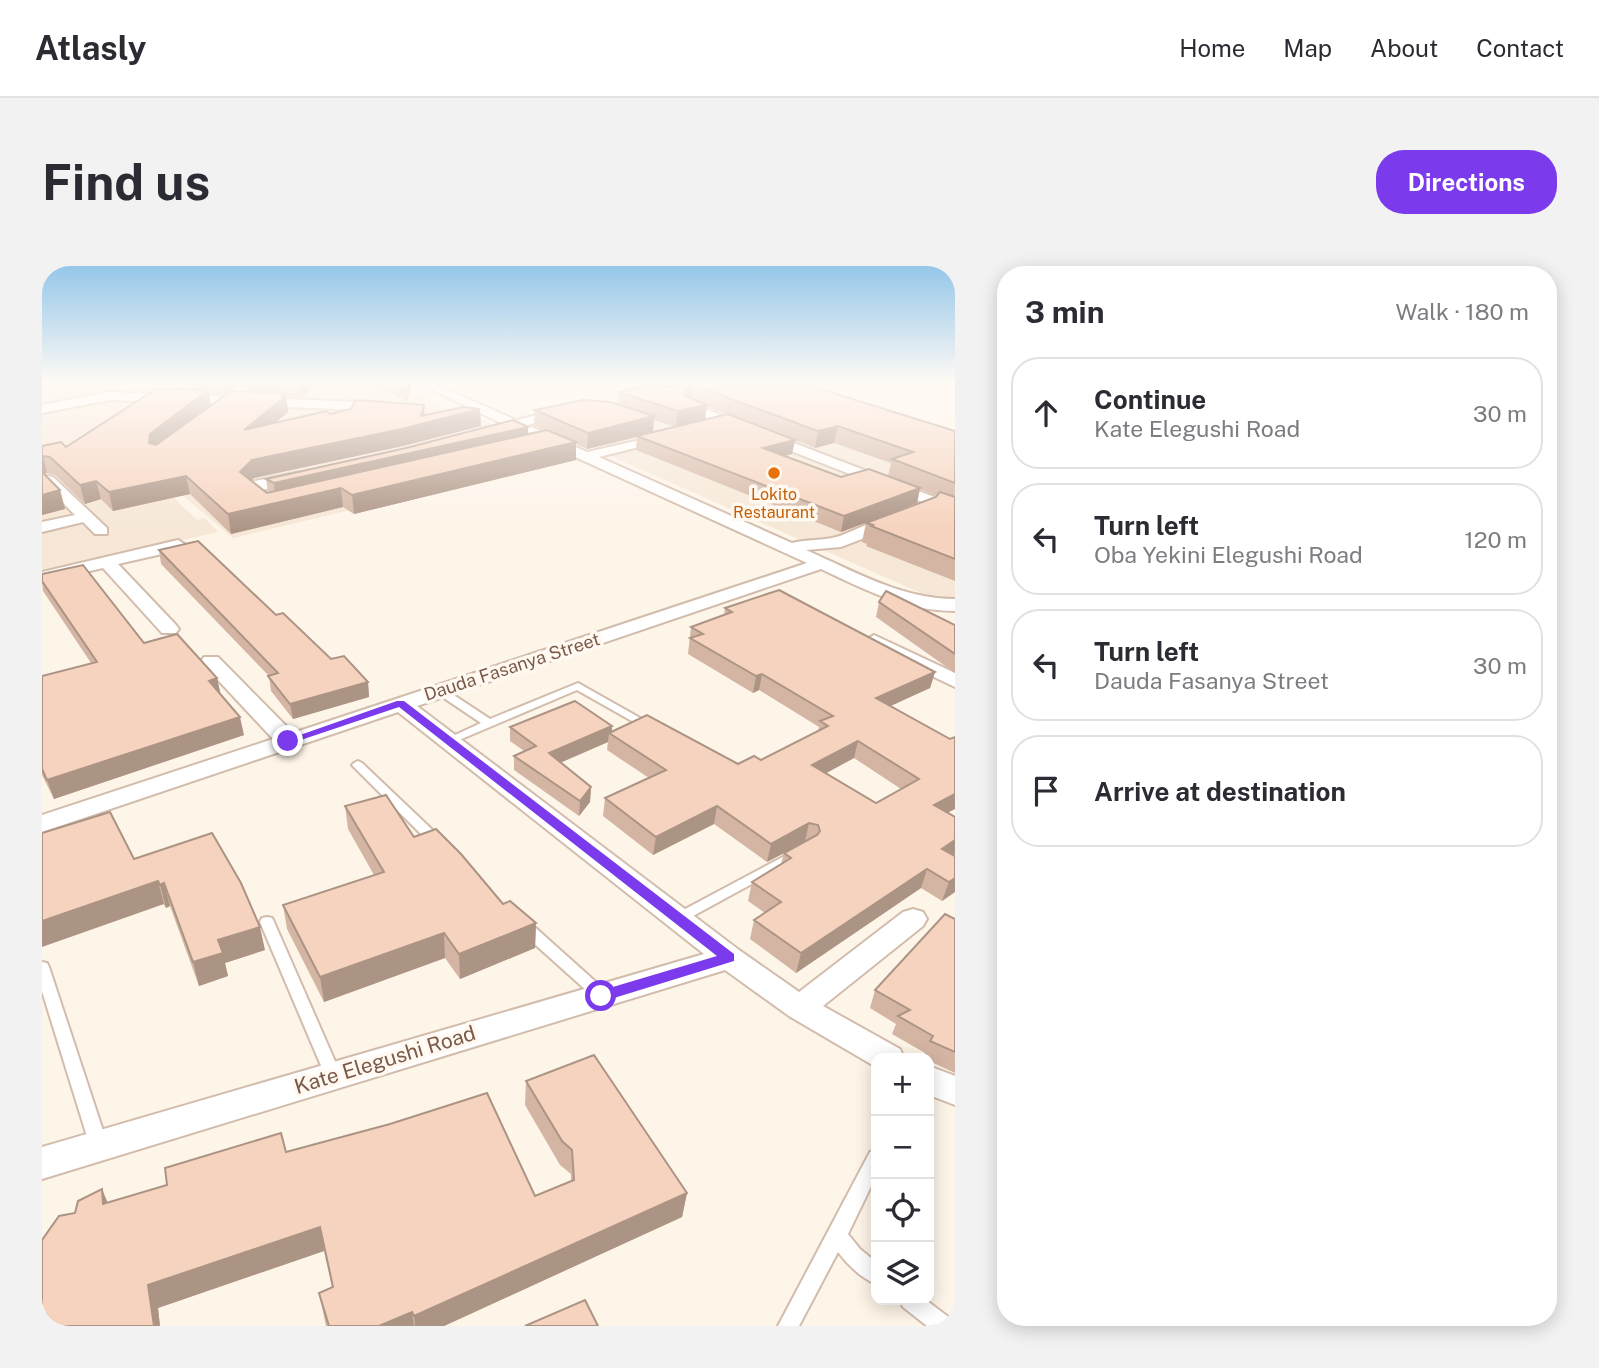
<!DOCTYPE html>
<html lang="en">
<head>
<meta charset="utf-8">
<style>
	:root { --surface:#fff; --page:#f2f2f3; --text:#2b2b33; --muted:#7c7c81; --line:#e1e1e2; --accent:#7c3aed }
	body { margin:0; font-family:"Public Sans",sans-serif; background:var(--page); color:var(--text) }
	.controls { position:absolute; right:21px; bottom:21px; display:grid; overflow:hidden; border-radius:14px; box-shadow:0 4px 18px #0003 }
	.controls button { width:63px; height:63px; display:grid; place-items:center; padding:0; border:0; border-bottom:2px solid var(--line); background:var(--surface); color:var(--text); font:35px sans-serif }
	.stop { position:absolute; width:21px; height:21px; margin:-16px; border:5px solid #7c3aed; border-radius:50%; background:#fff }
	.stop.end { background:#7c3aed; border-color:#fff; box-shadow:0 2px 7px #0008 }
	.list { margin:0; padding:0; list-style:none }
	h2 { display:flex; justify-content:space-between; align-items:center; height:91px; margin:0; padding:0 28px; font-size:30px }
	h2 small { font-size:23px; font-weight:400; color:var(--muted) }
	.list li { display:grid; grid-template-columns:46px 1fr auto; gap:21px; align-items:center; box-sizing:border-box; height:112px; margin:0 14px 14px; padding:0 14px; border:2px solid var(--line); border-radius:28px }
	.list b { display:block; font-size:26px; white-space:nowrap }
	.list p { margin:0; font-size:23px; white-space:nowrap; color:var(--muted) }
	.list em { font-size:23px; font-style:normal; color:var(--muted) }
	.icon { flex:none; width:38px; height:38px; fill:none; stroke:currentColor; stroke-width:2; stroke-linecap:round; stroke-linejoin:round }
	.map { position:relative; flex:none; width:913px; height:1060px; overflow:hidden; border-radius:28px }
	header { display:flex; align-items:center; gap:42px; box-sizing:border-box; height:98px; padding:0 35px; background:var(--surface); border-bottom:2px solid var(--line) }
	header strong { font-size:33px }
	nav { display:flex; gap:38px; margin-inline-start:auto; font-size:24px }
	.intro { display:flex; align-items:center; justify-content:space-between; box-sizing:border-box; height:168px; padding:0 42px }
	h1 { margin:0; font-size:49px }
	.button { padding:18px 32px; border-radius:28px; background:var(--accent); color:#fff; font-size:24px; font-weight:700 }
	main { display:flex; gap:42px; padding:0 42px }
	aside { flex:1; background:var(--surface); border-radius:28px; box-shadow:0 4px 18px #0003 }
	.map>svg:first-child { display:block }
	.residential { fill:#f6e7d6 }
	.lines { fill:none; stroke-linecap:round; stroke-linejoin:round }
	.service-casing { stroke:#d2bcac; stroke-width:4 }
	.minor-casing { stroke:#d2bcac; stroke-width:4 }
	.service { fill:#fff; fill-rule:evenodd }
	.minor { fill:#fff; fill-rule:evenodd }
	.wall { fill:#d4b5a3; fill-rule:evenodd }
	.shaded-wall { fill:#ac9485 }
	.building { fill:#f6d3be; stroke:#ac9485; stroke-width:2; fill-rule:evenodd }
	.route { fill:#7c3aed }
	.food-dot { fill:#e8710a; stroke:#fff9f1; stroke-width:2.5 }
	.labels { text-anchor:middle; stroke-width:7; stroke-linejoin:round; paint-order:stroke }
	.far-food-label { font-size:16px; fill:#c56008; stroke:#fff9f1 }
	.street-label { font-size:18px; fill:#7b5a49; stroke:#fff9f1 }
	.near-street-label { font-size:21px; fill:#7b5a49; stroke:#fff9f1 }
</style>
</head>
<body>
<header>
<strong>Atlasly</strong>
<nav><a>Home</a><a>Map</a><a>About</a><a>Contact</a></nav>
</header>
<div class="intro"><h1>Find us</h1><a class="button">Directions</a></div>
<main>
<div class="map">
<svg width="913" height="1060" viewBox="0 0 913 1060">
	<rect width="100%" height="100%" fill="#fef5e9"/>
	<g class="residential">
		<polygon points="0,117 352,117 421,150 430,149 527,192 191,272 121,213 113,214 155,254 163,252 176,266 0,306"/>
		<polygon points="660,117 913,185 913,331 881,328 487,154"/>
	</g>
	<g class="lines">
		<g class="service-casing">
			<g id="service">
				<polygon points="536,417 614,461 608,464 604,463 535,424 410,477 402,477 400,475 439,457 393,426 392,424 393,422 401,422 448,453"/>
				<polygon points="316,495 320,497 401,574 402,577 401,580 391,580 310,499 312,497"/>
				<polygon points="752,585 757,586 759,589 757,592 640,656 630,656 628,653 630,650"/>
				<polygon points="225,651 230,652 232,656 299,809 297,814 291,816 285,814 283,809 218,656 220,652"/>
				<polygon points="482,655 487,656 565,726 568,730 565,734 560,736 555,734 477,664 475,660 477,656"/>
				<polygon points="0,696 5,697 7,701 66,880 63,885 57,888 51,885 48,880 0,725"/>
				<path d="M834 884V910L806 968 818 983 834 996V1018C819 1012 806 999 796 986L757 1060H736L828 886Z"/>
				<polygon points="858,1034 884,1034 909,1053 912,1060 885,1060 861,1041"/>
			</g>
		</g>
		<g class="minor-casing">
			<g id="minor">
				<path d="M376 117H390L474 154 527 142V148L485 159 545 186 629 167V173L557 191 750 277C765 273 780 275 794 271 813 266 840 247 859 252V258L799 281 764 284C812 305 859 333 913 333V345C863 345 824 324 779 303L375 440 697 684 757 726 861 646 871 643 881 646 885 653 881 660 781 740 858 783 862 792H834V801L747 750 683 704 0 913V881L662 688 356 446 0 566V549L231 473 162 399 159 395 162 391H176L251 467 765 297 472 163 442 169V163L461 158Z"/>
				<polygon points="68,126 344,137 350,141 344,145 68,134 0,147 0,139"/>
				<polygon points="648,137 913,239 913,249 644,144 642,141"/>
				<polygon points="258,206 263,207 263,213 220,224 235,234 235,240 225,240 203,224 213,215"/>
				<polygon points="6,210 11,211 65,262 65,268 53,268 41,256 0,266 0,256 33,249 1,217 1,211"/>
				<polygon points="136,274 144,279 142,283 76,298 134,359 137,363 134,367 120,367 61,302 0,316 0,306"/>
				<polygon points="832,369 913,407 913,421 825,379 822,375"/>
				<polygon points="887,800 913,810 913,839 887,829"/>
			</g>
		</g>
		<use href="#service" class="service"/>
		<use href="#minor" class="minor"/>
	</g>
	<g class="wall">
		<path d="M133 117H199L184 128H167L169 140 205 125 204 118 207 117H277L260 131 244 130 246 146 233 157 288 148 383 149 439 160 361 180 212 212 210 215 225 227 228 226 226 225 224 213 502 164 492 160 493 144 575 138 576 126 625 121 646 117 913 165V315L824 280 825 278 820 276 824 257 799 266 594 184 595 171 545 183 534 178V194L312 248 301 241 189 268 148 228 71 245 59 233 43 238 13 209 5 207 2 208 18 224 23 243 0 249V180L24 181 134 123ZM665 141 685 148 663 154ZM612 154 633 161 611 166ZM753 174 773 182 792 177 849 197 846 210 799 211 742 190 750 188ZM878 223 895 230 894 231 827 256 875 237Z"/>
		<polygon points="324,117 371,117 365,135"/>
		<polygon points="117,284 234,349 289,393 326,416 327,431 251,453 229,425 227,410 119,298"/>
		<polygon points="0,315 102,377 175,412 178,427 202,469 12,533 0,509 0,410 49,397 1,325"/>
		<polygon points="837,336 913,359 913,407 834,351"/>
		<path d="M683 342 893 406 888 422 848 440 906 547 913 551V588L911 589 913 626 900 635 879 622 754 707 708 673 712 654 723 647 706 635 710 616 739 598 742 587 725 596 672 558 611 589 561 550 563 532 607 512 565 484 566 476 518 497 549 521 548 536 537 550 472 504V490L482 485 468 475V461L570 460V465L696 498 719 494 776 465 777 461 717 424 711 427 646 388 649 361 682 349ZM812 492 859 523 834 537 784 507Z"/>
		<polygon points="303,540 372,571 461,638 494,657 493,682 418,713 403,692 282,736 245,663 241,639 332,609 306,563"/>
		<polygon points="92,593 223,684 183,697 186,710 157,720 128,640 124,642"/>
		<polygon points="913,653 913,807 887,795 887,792 881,792 883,787 850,768 854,758 828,742 833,724"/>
		<polygon points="484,815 645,927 640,951 402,1060 284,1060 277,1027 290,1021 282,985 116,1042 118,1060 0,1060 33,947 66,937 244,886 493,930 529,915 529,908 518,899 483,839"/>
	</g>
	<g class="shaded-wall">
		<polygon points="184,117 199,117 184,128 183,118"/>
		<polygon points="264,117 277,117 260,131 259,121"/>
		<polygon points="367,117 371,117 365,135 364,124"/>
		<polygon points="651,119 649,135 639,140 641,125"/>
		<polygon points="166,124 169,140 111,195 107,177 108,168"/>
		<polygon points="244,127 246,146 205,181 202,164"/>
		<polygon points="382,139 383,155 438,143 439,160 361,180 212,212 200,224 198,206 210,194 379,150"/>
		<polygon points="665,139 663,154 634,161 636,145"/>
		<polygon points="612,150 611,167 545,183 546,167"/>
		<polygon points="796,160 792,177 773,182 776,165"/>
		<polygon points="486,161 486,172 233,229 232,217"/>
		<polygon points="753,174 750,188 719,197 721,182"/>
		<polygon points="534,176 534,194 312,248 310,229"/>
		<polygon points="1,189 5,207 0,209 0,190"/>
		<polygon points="144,210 148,228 71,245 67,226"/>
		<polygon points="54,215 59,233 43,238 38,219"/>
		<polygon points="299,222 301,241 189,268 186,248"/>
		<polygon points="878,222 875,237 799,266 802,250"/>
		<polygon points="18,224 23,243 0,249 0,229"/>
		<polygon points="893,406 888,422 829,449 834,432"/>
		<polygon points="720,408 717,424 711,427 714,410"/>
		<polygon points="175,412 179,430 167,415"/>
		<polygon points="326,416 327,431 251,453 248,438"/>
		<polygon points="198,451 202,469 12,533 5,514"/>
		<polygon points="570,460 570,469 567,467 566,476 506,502 507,487"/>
		<polygon points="816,475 812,492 766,517 770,499"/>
		<polygon points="549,521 548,536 537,550 538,535"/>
		<polygon points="913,528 913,543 886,557 892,539"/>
		<polygon points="675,540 672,558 611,589 614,571"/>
		<polygon points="767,557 763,576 725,596 729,578"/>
		<polygon points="913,574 913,588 894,601 900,583"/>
		<polygon points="885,603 879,622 754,707 759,687"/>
		<polygon points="913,612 913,626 900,635 907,616"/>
		<polygon points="116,615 122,638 0,681 0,655"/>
		<polygon points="122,617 128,640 124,642 118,619"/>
		<polygon points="494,657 493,682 418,713 417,688"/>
		<polygon points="218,661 223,684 183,697 186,710 157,720 151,696 176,674"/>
		<polygon points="402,667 403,692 282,736 278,711"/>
		<polygon points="60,923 70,947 61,938"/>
		<polygon points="645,927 640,951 402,1060 373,1060 372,1050"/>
		<polygon points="278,961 282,985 116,1042 118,1060 112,1060 106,1019"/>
		<polygon points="370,1046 372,1060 337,1060"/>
	</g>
	<g class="building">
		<polygon points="149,117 184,117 183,118"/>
		<polygon points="207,117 264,117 259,121 204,118"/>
		<polygon points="346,117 367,117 364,124"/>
		<polygon points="646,117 759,117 913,165 913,217 850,193 871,186 796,160 776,165 651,119 641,125 643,130 665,139 636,145 576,126 616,118 625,121"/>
		<polygon points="114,123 166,124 108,168 107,177 114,179 189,125 244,127 240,130 244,130 202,164 284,145 288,148 309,143 314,134 382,139 379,150 422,141 438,143 360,163 210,194 198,206 225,227 505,164 534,176 310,229 299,222 186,248 144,210 67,226 54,215 38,219 8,191 0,190 0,180 19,176 24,181"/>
		<polygon points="541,134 568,136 612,150 546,167 493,144"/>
		<polygon points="686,148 753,174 721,182 799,211 827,203 878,222 802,250 595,170"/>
		<polygon points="471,154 486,161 232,217 224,213 364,182"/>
		<polygon points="0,206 18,224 0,229"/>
		<polygon points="898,226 913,231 913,293 829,260 831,259 824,257 894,231"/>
		<polygon points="156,275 234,349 241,347 289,393 302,390 326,416 248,438 226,410 236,407 117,284"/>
		<polygon points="41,299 102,377 135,368 175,412 167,415 198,451 5,514 0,503 0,410 55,396 0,315 0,308"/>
		<path d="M737 324 893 406 834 432 908 473 913 471V528L892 539 913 551V574L900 583 913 590V612L907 616 885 603 759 687 712 654 739 636 710 616 749 592 742 587 775 569 778 565 776 559 767 557 729 578 675 540 614 571 563 532 624 504 567 467 605 449 696 498 712 490 719 494 786 460 778 455 791 450 720 408 714 410 648 372 661 368 649 361 690 346 683 342ZM816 475 877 513 834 537 770 499Z"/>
		<polygon points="844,325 913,359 913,388 837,336"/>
		<polygon points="533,435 570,460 507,487 549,521 538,535 472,490 494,480 468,461"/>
		<polygon points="344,529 372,571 394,563 419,588 461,638 468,635 494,657 417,688 402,667 278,711 241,639 342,606 303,540"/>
		<polygon points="68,546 92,593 170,567 199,617 218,661 176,674 181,687 151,696 122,617 118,619 116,615 0,655 0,567"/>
		<polygon points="903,648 913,653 913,786 888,775 891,770 856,750 868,744 833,724"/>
		<polygon points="552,789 645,927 372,1050 370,1046 337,1060 287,1060 277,1027 291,1021 278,961 106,1019 112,1060 0,1060 0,974 17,950 33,947 36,935 60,923 61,938 125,919 123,902 239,867 244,886 348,858 445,827 493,930 532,914 530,884 520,875 484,815"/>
		<polygon points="543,1034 556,1060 483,1060"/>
	</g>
	<linearGradient id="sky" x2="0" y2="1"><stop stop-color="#95c7e9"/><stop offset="0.44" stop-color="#fffaf5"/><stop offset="1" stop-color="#fffaf5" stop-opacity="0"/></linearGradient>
	<rect width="913" height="265" fill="url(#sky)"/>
	<polygon class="route" points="355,435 362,435 692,688 692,695 559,736 554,734 554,726 675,690 357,441 250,477 241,475"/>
	<circle class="food-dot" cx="732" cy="207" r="7"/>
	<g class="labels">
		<g class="far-food-label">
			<text x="732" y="234">Lokito<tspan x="732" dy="18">Restaurant</tspan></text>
		</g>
		<g class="street-label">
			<text transform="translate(470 401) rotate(-18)" y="6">Dauda Fasanya Street</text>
		</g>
		<g class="near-street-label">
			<text transform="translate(343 794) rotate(-17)" y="7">Kate Elegushi Road</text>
		</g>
	</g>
</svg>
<div class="controls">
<button>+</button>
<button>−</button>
<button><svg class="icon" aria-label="locate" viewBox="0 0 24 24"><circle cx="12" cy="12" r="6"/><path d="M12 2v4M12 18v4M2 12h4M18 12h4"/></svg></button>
<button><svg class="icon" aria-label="layers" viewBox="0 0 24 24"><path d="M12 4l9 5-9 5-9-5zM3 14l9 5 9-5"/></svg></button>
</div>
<div class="stop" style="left:559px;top:730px"></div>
<div class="stop end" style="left:246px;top:475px"></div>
</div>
<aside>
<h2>3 min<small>Walk · 180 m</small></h2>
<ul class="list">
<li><svg class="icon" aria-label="ahead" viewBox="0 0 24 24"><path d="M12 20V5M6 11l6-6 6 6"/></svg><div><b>Continue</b><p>Kate Elegushi Road</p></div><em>30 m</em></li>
<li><svg class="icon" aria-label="left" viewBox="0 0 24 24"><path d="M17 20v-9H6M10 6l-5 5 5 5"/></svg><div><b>Turn left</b><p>Oba Yekini Elegushi Road</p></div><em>120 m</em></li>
<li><svg class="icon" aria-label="left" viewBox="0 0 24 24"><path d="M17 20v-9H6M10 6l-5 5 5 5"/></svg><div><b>Turn left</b><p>Dauda Fasanya Street</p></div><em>30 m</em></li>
<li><svg class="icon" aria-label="arrive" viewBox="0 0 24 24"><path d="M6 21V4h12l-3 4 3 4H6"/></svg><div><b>Arrive at destination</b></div></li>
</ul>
</aside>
</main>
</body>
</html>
